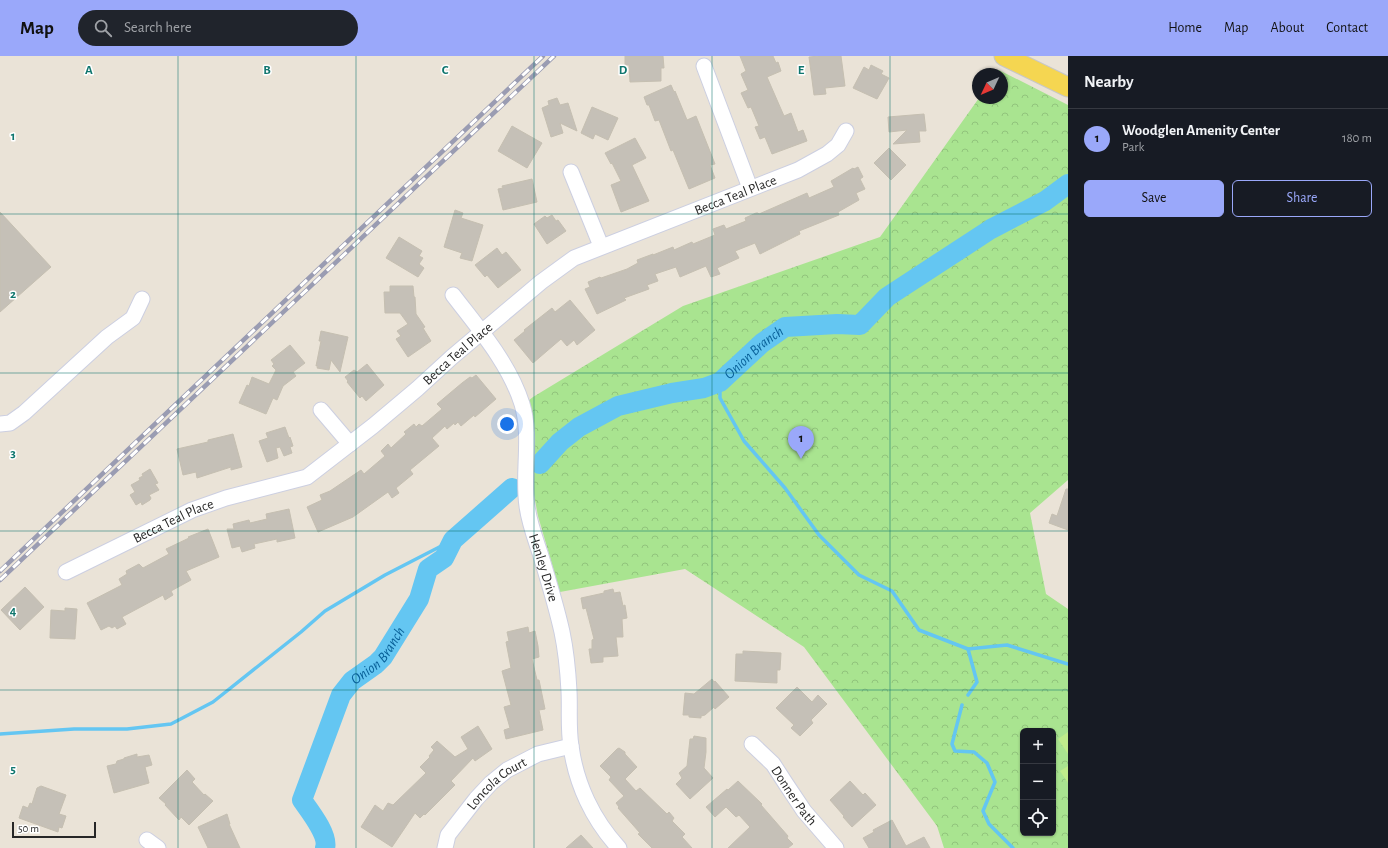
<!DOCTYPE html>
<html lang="en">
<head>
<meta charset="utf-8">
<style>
	:root { --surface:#171b24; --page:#20242c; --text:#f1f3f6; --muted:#9ea1a6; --line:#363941; --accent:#9aa8fa }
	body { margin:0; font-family:"Alegreya Sans",sans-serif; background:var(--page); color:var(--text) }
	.controls { position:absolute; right:12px; bottom:12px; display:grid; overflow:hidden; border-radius:6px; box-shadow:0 1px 3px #0004 }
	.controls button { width:36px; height:36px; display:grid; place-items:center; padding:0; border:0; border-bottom:1px solid var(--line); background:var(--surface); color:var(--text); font:20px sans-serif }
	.compass { position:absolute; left:972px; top:12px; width:36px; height:36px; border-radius:50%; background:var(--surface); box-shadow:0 1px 3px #0004; rotate:226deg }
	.scale { position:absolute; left:12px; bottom:10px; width:84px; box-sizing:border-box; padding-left:4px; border:2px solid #272727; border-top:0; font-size:11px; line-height:14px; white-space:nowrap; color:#272727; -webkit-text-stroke:3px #fff; paint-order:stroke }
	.you { position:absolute; left:507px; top:368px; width:14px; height:14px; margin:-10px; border:3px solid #fff; border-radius:50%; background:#1a73e8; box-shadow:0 0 0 6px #1a73e833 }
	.badge { display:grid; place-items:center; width:26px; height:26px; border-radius:50%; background:var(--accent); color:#111; font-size:13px; font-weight:700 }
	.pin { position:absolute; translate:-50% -33px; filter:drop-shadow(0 1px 2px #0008) }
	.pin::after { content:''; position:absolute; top:21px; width:14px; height:12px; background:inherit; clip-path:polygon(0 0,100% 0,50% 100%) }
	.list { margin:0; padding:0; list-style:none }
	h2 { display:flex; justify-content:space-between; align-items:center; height:52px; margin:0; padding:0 16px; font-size:17px }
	h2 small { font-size:13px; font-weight:400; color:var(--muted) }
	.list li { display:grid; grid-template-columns:26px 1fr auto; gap:12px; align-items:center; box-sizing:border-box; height:60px; padding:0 16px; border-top:1px solid var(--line) }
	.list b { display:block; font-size:15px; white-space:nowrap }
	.list p { margin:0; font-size:13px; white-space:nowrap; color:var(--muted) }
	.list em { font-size:13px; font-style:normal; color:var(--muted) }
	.actions { display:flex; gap:8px; padding:12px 16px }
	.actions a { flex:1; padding:9px 0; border:1px solid var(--accent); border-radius:6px; text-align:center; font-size:14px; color:var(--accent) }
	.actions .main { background:var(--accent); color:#111 }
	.icon { flex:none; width:22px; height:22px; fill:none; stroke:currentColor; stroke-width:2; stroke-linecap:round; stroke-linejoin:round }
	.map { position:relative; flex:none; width:1068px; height:792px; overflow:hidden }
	header { display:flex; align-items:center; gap:24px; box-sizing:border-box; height:56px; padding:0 20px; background:var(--accent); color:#111 }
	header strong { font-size:19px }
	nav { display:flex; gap:22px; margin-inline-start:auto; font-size:14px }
	.search { width:280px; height:36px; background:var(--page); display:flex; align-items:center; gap:10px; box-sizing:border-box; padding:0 14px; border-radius:22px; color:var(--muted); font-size:15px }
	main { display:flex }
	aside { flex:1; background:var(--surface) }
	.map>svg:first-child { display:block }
	.park { fill:url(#park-crowns); fill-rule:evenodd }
	.pitch { fill:#bfec8b }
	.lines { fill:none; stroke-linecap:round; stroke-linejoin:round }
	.stream { stroke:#64c6f2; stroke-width:3.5 }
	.river { stroke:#64c6f2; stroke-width:20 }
	.building { fill:#c5c0b7; stroke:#c5bfb1 }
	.minor-casing { stroke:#cccfe1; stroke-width:17 }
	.major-casing { stroke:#c7c7c7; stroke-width:21 }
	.minor { stroke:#fff; stroke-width:15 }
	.major { stroke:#f5d651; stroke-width:19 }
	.rail-casing { stroke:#9a9cb2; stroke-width:4.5 }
	.rail { stroke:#fff; stroke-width:3; stroke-dasharray:9; stroke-linecap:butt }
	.grid { fill:none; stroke:#0f766e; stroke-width:1; stroke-opacity:0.55 }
	.labels { text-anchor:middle; stroke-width:3; stroke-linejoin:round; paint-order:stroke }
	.street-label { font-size:14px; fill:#272727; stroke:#fff }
	.water-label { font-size:15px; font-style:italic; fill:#096199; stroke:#fff }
	.grid-label { font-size:13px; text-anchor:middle; font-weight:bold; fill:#0f766e; stroke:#fff; stroke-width:3; stroke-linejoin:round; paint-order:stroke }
</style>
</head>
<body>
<header>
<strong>Map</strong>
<div class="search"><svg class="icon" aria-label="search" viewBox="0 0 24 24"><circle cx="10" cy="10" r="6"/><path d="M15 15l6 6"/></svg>Search here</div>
<nav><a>Home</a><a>Map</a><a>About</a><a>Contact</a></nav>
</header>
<main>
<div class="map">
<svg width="1068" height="792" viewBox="0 0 1068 792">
	<defs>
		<pattern id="park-crowns" width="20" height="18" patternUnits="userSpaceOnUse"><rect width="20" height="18" fill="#a9e490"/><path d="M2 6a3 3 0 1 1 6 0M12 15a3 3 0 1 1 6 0" fill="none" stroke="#91c47c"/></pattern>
	</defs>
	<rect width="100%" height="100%" fill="#eae3d7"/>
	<path class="park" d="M999 14 1068 49V424L1030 457 1046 538 1068 553V792H944L937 770 804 591 685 513 560 536 538 460 534 439 535 381 528 345 533 341 683 250 880 181 979 42H1002V18H996ZM1023 675H1053V777H1023Z"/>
	<g class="pitch">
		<polygon points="1068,676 1068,698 1058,683"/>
		<polygon points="1068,710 1068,727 1060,715"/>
	</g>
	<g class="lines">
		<g class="stream">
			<polyline points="720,326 720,342 744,385 785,432 819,479 859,519 892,535 919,574 968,593 977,626 968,639"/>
			<polyline points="968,593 1007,589 1068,608"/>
			<polyline points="962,649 952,688 955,695 974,696 987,707 995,726 983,755 989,768 1013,792"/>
			<polyline points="0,678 74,673 127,673 171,668 213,646 301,576 325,555 385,519 453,484"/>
		</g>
		<g class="river">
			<path id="s1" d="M540 408 560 386 579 371 618 350 672 337 704 332 720 326 762 287 785 271 837 268 860 269 887 241 991 173 1045 145 1068 128"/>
			<path id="s2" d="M325 792C329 779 309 754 302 744L341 639 352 625 376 608 383 601 419 543 428 513 444 502 453 484 512 432"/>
		</g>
	</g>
	<g class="building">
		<polygon points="625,0 663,0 664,12 661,12 661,25 630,26 629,9 625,9"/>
		<polygon points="740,0 773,0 776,7 778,6 781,15 767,21 784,60 791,57 798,76 803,74 807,85 772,98 765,81 760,83 755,71 759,70 751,51 748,52 741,37 748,34 741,18 746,15"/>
		<polygon points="819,0 841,0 845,30 825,32 826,38 814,39 809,1"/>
		<polygon points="871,9 883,15 881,18 889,22 877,43 853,32 864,11 869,14"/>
		<polygon points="671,29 674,36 675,35 687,64 696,60 715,108 710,109 715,122 689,133 673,94 671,95 659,64 655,65 649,49 647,49 644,41"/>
		<polygon points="557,42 560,49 568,47 577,75 560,67 563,77 551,81 542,52 549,49 548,45"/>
		<polygon points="592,51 618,62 608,84 595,78 593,83 581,77"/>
		<polygon points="924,58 926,75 919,75 920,86 893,88 907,74 889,76 888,61"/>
		<polygon points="512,70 542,87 527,112 498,95"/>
		<polygon points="635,82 646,102 632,109 649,145 621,156 611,129 621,125 612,107 611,108 605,97"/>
		<polygon points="889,92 906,109 891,124 874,107"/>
		<polygon points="858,111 863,121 860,123 865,133 856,137 859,144 838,156 839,159 799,175 800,178 760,198 755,187 735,195 739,202 717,212 720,218 711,221 706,210 680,221 676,211 655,218 658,225 647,229 649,233 624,242 626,244 597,258 585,233 590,231 588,226 600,221 601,222 627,213 638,207 637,204 653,198 653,199 673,191 674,194 692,186 693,188 715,179 713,173 724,169 726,173 746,165 745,162 756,157 758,157 759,158 807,137 809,142 834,131 831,125 853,112 854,113"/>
		<polygon points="532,123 537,146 503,154 498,133 503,132 502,130"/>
		<polygon points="455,154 463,157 461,162 483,169 472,205 460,202 462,197 444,191"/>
		<polygon points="0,156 51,211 0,256"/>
		<polygon points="552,159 556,165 558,164 566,175 547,188 534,168 545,160 547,162"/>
		<polygon points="399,181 422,195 419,200 423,202 419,208 424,212 418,221 386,202"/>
		<polygon points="497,192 502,199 506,196 521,214 498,232 487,219 485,221 475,209"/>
		<polygon points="390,230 413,230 414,241 415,241 416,258 425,271 423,272 431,285 408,301 396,283 401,280 397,275 408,268 400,257 385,257 384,236 390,236"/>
		<polygon points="570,244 595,274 577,289 574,284 567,290 561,283 533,307 514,284 525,275 524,274 552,252 555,256"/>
		<polygon points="321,275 348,281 340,316 331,304 329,314 317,312 318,310 316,310 321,285 319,285"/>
		<polygon points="290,289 305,307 293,316 296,320 283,330 277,344 273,342 266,358 239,347 247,329 249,330 252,321 269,328 276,314 272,310 274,308 271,304"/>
		<polygon points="367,308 384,329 366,345 362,340 360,342 347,326 348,325 345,321 354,314 357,316"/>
		<polygon points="476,319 496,343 475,361 474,359 461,370 458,366 455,369 454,367 447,373 445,370 432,382 439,390 410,414 413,418 396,432 399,437 392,442 388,436 353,461 318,476 307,451 322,444 320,439 330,435 361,414 364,418 385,400 381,395 388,388 391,392 406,378 404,376 414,368 416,371 419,368 422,370 442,353 437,348 462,327 470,321 472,322"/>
		<polygon points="285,371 289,382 290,381 293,390 290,391 292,397 284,400 280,391 276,392 278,402 267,406 259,385 268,382 266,377"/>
		<polygon points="233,378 242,411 231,414 231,411 197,422 196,416 183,419 177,393 208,386 208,384"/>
		<polygon points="150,413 158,427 155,428 159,434 149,439 151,442 150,444 142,449 141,446 136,449 130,439 135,436 131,429 140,424 139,422 143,420 142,418"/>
		<polygon points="1066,433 1068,433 1068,474 1049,467 1052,458 1057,460"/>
		<polygon points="289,453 295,482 277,486 277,483 254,488 255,492 242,496 240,490 232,492 227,473 234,473 233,468 249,464 250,467 267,463 266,458"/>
		<polygon points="208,473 219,501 186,515 191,524 171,535 173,539 165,544 163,539 122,561 126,568 117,573 115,570 112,572 109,570 101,574 87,547 122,529 119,523 127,518 126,515 139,508 143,512 169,498 166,493 189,482 188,481"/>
		<polygon points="25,531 44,551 20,574 1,554"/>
		<polygon points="613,533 614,537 620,536 623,550 625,549 627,562 622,563 623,581 616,581 618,600 603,601 603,606 591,607 589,593 592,593 592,584 594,583 586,552 583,553 581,542 604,537 604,535"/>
		<polygon points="65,552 77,553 75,583 50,582 51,554 65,555"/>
		<polygon points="528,571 529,577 535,575 538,590 539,601 532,603 537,624 539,624 545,653 539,654 543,674 506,683 504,674 510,672 504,651 511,649 502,615 511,612 506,586 509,585 507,576"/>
		<polygon points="743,595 781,597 780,614 777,614 777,627 735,625 736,598 743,598"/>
		<polygon points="712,623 714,626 715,625 729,641 715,653 714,651 705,659 701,660 701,662 689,661 689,659 683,659 685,637 694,638"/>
		<polygon points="797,631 812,646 818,639 827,648 811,664 813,667 800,680 791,672 794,669 776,652"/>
		<polygon points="478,670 492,693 475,705 473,702 451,725 455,729 425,759 424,758 420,762 415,757 392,791 361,771 375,749 383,755 388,747 393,749 426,717 420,711 430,701 429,700 434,694 431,691 437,685 455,701 468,693 461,681"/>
		<polygon points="694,680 706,682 706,696 704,712 713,722 690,743 676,728 682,722 679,717 687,710 690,683 693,683"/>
		<polygon points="619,692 625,696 625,698 637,711 625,723 636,735 640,732 667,758 669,756 674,762 672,765 685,778 682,781 692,792 652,792 638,778 640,777 618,752 619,751 616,747 624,740 609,724 611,721 600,710 617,693"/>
		<polygon points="137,698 137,701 149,699 152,709 145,711 149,727 114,737 107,710 116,708 117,705 124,703 124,702"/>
		<polygon points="187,714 195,723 192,726 204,739 205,738 213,745 189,769 181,761 179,764 165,749 166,748 159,742"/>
		<polygon points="738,725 762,748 761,749 788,780 787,782 793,788 788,792 728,792 750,771 739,759 736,761 726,751 715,761 706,751 727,733 728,734"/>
		<polygon points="850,725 863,739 865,737 876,749 852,771 843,761 844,760 830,744"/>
		<polygon points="41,730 66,739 59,758 66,760 62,772 59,771 58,776 19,762 23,750 28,752 30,747 32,748 37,732"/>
		<polygon points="227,758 230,768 229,768 240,792 208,792 198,771"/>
		<polygon points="892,764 906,790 924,781 930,792 869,792 863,782 874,776 873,774"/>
		<polygon points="581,779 593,792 566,792"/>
	</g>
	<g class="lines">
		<g class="minor-casing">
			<g id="minor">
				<polyline points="704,10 750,132"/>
				<polyline points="571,116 601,190"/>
				<path id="s3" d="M453 239C479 273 509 307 522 348 532 381 522 417 527 450 529 466 535 482 540 497 548 523 556 549 562 576 566 595 568 616 569 635 570 653 568 672 571 690 576 728 593 764 619 792"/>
				<polyline points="321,354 350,388"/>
				<polyline points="0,368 10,367 24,357 107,281 133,262 142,243"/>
				<path id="s4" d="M66 516 192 454 226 442 307 421 373 370 417 333 452 301 541 226 574 202 798 114 827 98 838 89 846 75"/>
				<path id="s5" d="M752 688 773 708 786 728 804 755 836 792"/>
				<polyline points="147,784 158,792"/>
				<path id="s6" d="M445 792 448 779 476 743 491 727 507 714 538 698 571 690"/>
			</g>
		</g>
		<g class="major-casing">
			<polyline id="major" points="1004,0 1068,31"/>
		</g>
		<use href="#minor" class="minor"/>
		<use href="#major" class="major"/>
		<g class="rail-casing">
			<g id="rail">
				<polyline points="0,515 543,0"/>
				<polyline points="0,524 554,0"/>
			</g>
		</g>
		<use href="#rail" class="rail"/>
	</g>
	<path class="grid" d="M178 0V792M356 0V792M534 0V792M712 0V792M890 0V792M0 158H1068M0 317H1068M0 475H1068M0 634H1068"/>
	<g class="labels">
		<g class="street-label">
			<text dy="5" stroke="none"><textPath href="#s4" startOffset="779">Becca Teal Place</textPath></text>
			<text dy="5" stroke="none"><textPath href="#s4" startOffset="455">Becca Teal Place</textPath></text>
			<text dy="5" stroke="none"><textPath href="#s4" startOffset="119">Becca Teal Place</textPath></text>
			<text dy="5" stroke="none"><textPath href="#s3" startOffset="296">Henley Drive</textPath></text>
			<text dy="5" stroke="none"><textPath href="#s6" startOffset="85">Loncola Court</textPath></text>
			<text dy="5" stroke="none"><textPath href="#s5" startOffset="67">Donner Path</textPath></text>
		</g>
		<g class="water-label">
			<text dy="5" stroke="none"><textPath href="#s1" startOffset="248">Onion Branch</textPath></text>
			<text dy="5" stroke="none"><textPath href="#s2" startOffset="221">Onion Branch</textPath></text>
		</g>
	</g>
	<g class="grid-label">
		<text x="89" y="18">A</text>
		<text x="267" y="18">B</text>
		<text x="445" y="18">C</text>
		<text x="623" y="18">D</text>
		<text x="801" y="18">E</text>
		<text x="13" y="84">1</text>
		<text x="13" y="242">2</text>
		<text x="13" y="401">3</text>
		<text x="13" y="559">4</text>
		<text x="13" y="717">5</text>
	</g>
</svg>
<div class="controls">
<button>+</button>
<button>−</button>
<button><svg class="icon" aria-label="locate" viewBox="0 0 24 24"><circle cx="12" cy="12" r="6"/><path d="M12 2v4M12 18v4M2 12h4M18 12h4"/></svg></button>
</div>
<svg class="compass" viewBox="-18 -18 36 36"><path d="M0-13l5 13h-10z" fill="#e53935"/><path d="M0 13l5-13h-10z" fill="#9ea1a6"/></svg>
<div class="scale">50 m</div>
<div class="you"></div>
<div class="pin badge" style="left:801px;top:403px">1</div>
</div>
<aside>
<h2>Nearby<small></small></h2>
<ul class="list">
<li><span class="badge">1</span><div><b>Woodglen Amenity Center</b><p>Park</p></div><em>180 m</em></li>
</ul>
<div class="actions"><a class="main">Save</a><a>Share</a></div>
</aside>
</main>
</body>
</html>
